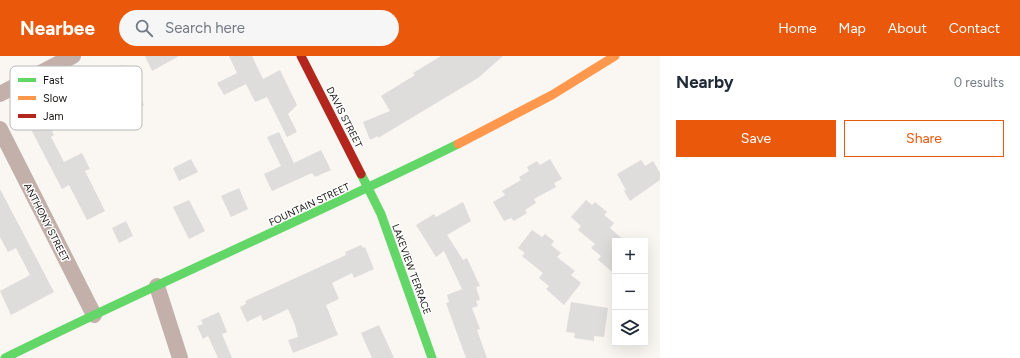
<!DOCTYPE html>
<html lang="en">
<head>
<meta charset="utf-8">
<style>
	:root { --surface:#fff; --page:#f6f6f7; --text:#1f2937; --muted:#747a83; --line:#e0e1e3; --accent:#ea580c }
	body { margin:0; font-family:Figtree,sans-serif; background:var(--page); color:var(--text) }
	.controls { position:absolute; right:12px; bottom:12px; display:grid; overflow:hidden; border-radius:0px; box-shadow:0 4px 16px #0002 }
	.controls button { width:36px; height:36px; display:grid; place-items:center; padding:0; border:0; border-bottom:1px solid var(--line); background:var(--surface); color:var(--text); font:20px sans-serif }
	.list { margin:0; padding:0; list-style:none }
	h2 { display:flex; justify-content:space-between; align-items:center; height:52px; margin:0; padding:0 16px; font-size:17px }
	h2 small { font-size:13px; font-weight:400; color:var(--muted) }
	.actions { display:flex; gap:8px; padding:12px 16px }
	.actions a { flex:1; padding:9px 0; border:1px solid var(--accent); border-radius:0px; text-align:center; font-size:14px; color:var(--accent) }
	.actions .main { background:var(--accent); color:#fff }
	.icon { flex:none; width:22px; height:22px; fill:none; stroke:currentColor; stroke-width:2; stroke-linecap:round; stroke-linejoin:round }
	.map { position:relative; flex:none; width:660px; height:302px; overflow:hidden }
	header { display:flex; align-items:center; gap:24px; box-sizing:border-box; height:56px; padding:0 20px; background:var(--accent); color:#fff }
	header strong { font-size:19px }
	nav { display:flex; gap:22px; margin-inline-start:auto; font-size:14px }
	.search { width:280px; height:36px; background:var(--page); display:flex; align-items:center; gap:10px; box-sizing:border-box; padding:0 14px; border-radius:22px; color:var(--muted); font-size:15px }
	main { display:flex }
	aside { flex:1; background:var(--surface) }
	.map>svg:first-child { display:block }
	.building { fill:#dedddc }
	.lines { fill:none; stroke-linecap:round; stroke-linejoin:round }
	.street { stroke:#c4b0ab; stroke-width:16 }
	.fast { stroke:#63d668; stroke-width:9 }
	.slow { stroke:#ff974d; stroke-width:9 }
	.jam { stroke:#b3261e; stroke-width:9 }
	.labels { text-anchor:middle; stroke-width:3; stroke-linejoin:round; paint-order:stroke }
	.street-label { font-size:10px; fill:#161310; stroke:#fff }
	.key { fill:#fff; stroke:#b9b8b7; stroke-width:1 }
	.key-label { font-size:11px; fill:#161310 }
</style>
</head>
<body>
<header>
<strong>Nearbee</strong>
<div class="search"><svg class="icon" aria-label="search" viewBox="0 0 24 24"><circle cx="10" cy="10" r="6"/><path d="M15 15l6 6"/></svg>Search here</div>
<nav><a>Home</a><a>Map</a><a>About</a><a>Contact</a></nav>
</header>
<main>
<div class="map">
<svg width="660" height="302" viewBox="0 0 660 302">
	<rect width="100%" height="100%" fill="#faf7f2"/>
	<g class="building">
		<polygon points="145,0 179,0 152,15"/>
		<polygon points="229,0 252,0 263,23 280,14 297,49 288,58 297,76 287,81 267,41 255,46 246,28 224,39 217,27 237,17"/>
		<polygon points="441,0 503,0 478,22 378,82 378,80 370,84 363,66 390,55 381,40 415,19 413,17"/>
		<polygon points="123,9 144,49 121,62 123,66 108,74 97,53 95,54 93,49 73,59 75,63 52,75 54,79 51,81 64,106 82,97 90,113 85,115 105,155 87,164 69,129 62,133 23,58 31,54 30,52 65,34 67,37"/>
		<polygon points="279,76 294,107 321,94 331,114 315,121 312,117 272,135 264,118 281,110 267,81"/>
		<polygon points="191,103 198,116 179,125 173,112"/>
		<polygon points="550,103 562,123 554,127 556,131 534,143 536,147 525,154 527,157 514,165 511,162 504,165 493,146 505,139 502,135 521,124 519,121 529,115 527,111 537,105 540,109"/>
		<polygon points="641,104 645,110 653,105 660,117 660,124 630,145 624,135 626,134 617,118"/>
		<polygon points="239,132 248,153 231,161 221,140"/>
		<polygon points="0,133 54,236 11,259 0,235 30,219 16,192 8,196 0,181"/>
		<polygon points="189,144 205,175 189,183 173,151"/>
		<polygon points="586,144 592,149 595,146 607,156 604,159 614,167 610,172 625,185 615,185 615,218 598,204 601,200 591,192 595,188 578,174 581,170 571,161"/>
		<polygon points="463,146 471,165 447,179 463,204 467,202 480,230 476,231 480,244 476,245 478,250 472,252 480,273 477,274 487,302 466,302 446,247 449,246 447,239 462,233 444,195 436,201 416,169 434,158 436,161"/>
		<polygon points="126,165 133,180 119,187 112,172"/>
		<polygon points="532,174 542,181 545,178 554,185 551,189 561,197 557,201 575,215 571,219 581,227 564,249 546,233 549,230 539,222 543,217 522,200 525,197 518,192"/>
		<polygon points="361,189 363,192 365,191 374,213 354,222 352,217 332,227 339,243 326,249 338,279 293,297 288,284 298,281 295,269 288,253 263,265 261,259 247,266 240,251 246,248 245,245 346,199 345,196"/>
		<polygon points="571,246 608,252 604,281 594,280 594,285 574,282 575,277 566,276"/>
		<polygon points="219,256 227,276 222,278 232,302 218,302 208,280 203,283 197,270 203,268 201,264"/>
		<polygon points="379,269 394,302 372,302 361,277"/>
	</g>
	<g class="lines">
		<g class="street">
			<polyline points="0,38 73,0"/>
			<polyline points="0,73 94,259"/>
			<polyline points="157,230 180,302"/>
		</g>
		<g class="fast">
			<polyline points="361,118 381,158 432,302"/>
			<path d="M5 302C155 228 308 162 458 88"/>
		</g>
		<polyline class="slow" points="458,88 552,39 615,0"/>
		<polyline class="jam" points="301,0 361,118"/>
	</g>
	<g class="labels">
		<g class="street-label">
			<text transform="translate(345 61) rotate(63)" y="4">DAVIS STREET</text>
			<text transform="translate(309 148) rotate(-25)" y="4">FOUNTAIN STREET</text>
			<text transform="translate(47 166) rotate(63)" y="4">ANTHONY STREET</text>
			<text transform="translate(412 213) rotate(70)" y="4">LAKEVIEW TERRACE</text>
		</g>
	</g>
	<rect x="10" y="10" width="132" height="64" rx="6" class="key"/>
	<rect x="18" y="22" width="18" height="4" fill="#63d668"/>
	<rect x="18" y="40" width="18" height="4" fill="#ff974d"/>
	<rect x="18" y="58" width="18" height="4" fill="#b3261e"/>
	<g class="key-label">
		<text x="43" y="28">Fast</text>
		<text x="43" y="46">Slow</text>
		<text x="43" y="64">Jam</text>
	</g>
</svg>
<div class="controls">
<button>+</button>
<button>−</button>
<button><svg class="icon" aria-label="layers" viewBox="0 0 24 24"><path d="M12 4l9 5-9 5-9-5zM3 14l9 5 9-5"/></svg></button>
</div>
</div>
<aside>
<h2>Nearby<small>0 results</small></h2>
<ul class="list">
</ul>
<div class="actions"><a class="main">Save</a><a>Share</a></div>
</aside>
</main>
</body>
</html>
